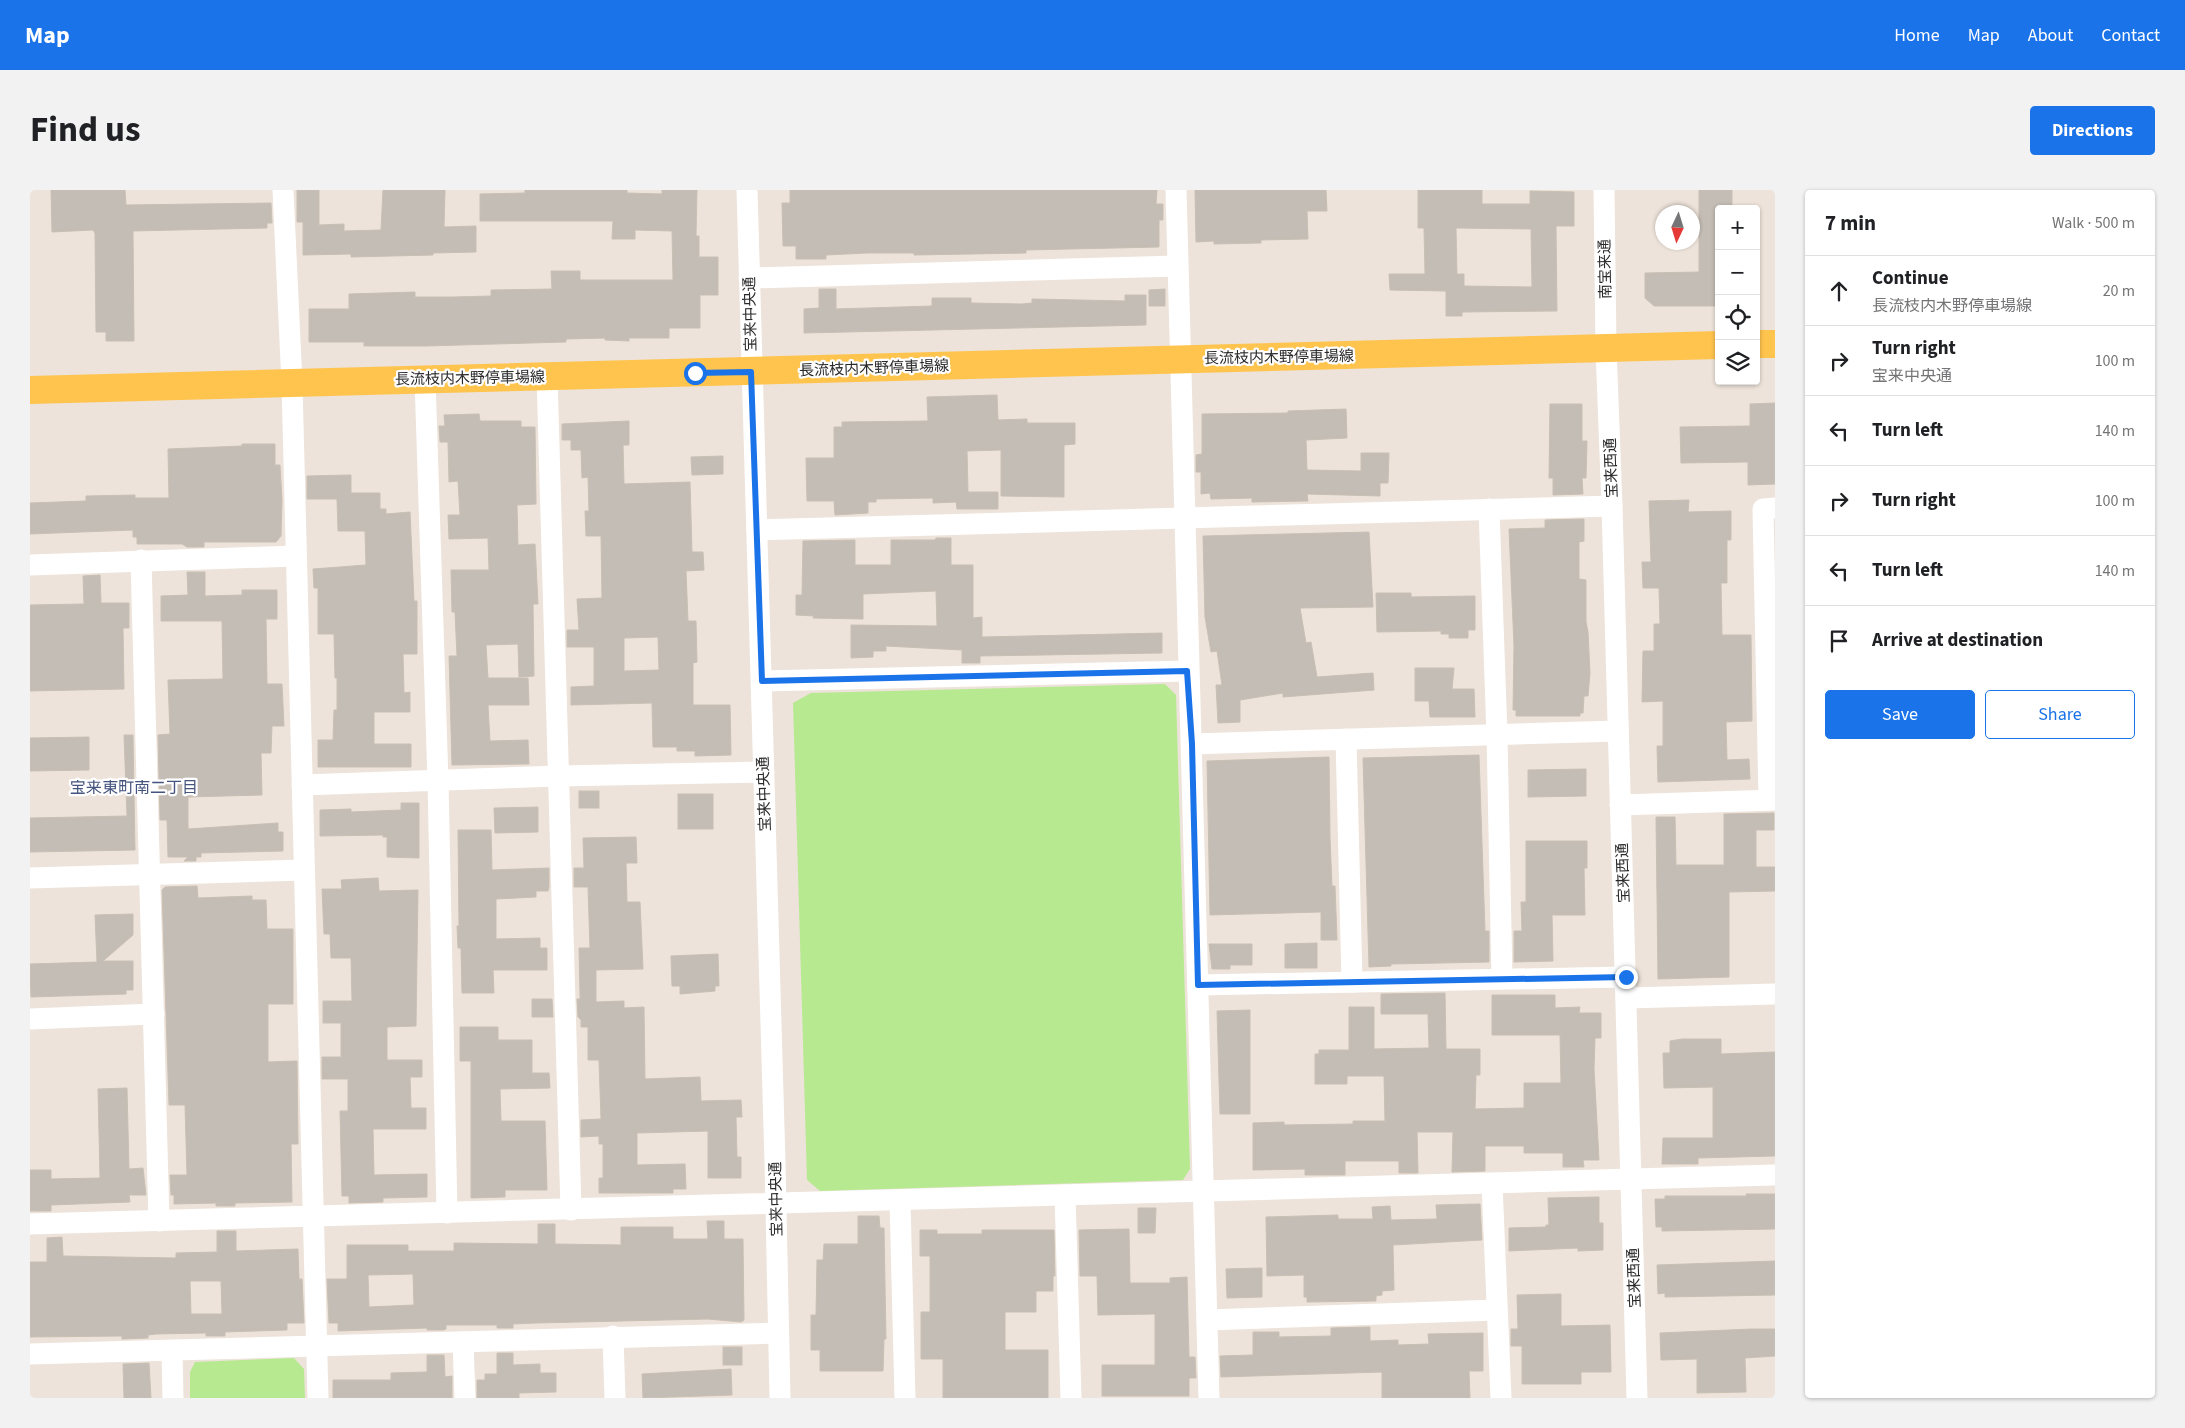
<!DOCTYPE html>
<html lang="en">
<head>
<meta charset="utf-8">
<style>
	:root { --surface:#fff; --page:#f2f2f2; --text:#202124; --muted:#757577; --line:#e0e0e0; --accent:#1a73e8 }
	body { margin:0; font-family:"Source Sans 3","Noto Sans JP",sans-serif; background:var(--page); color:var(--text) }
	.controls { position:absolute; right:15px; top:15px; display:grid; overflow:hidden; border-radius:5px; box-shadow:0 1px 4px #0004 }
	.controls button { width:45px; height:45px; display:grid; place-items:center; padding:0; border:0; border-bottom:1px solid var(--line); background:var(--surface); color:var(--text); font:25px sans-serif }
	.compass { position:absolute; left:1625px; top:15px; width:45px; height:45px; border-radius:50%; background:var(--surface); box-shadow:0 1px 4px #0004; rotate:184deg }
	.stop { position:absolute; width:15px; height:15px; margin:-11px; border:4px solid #1a73e8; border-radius:50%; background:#fff }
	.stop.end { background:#1a73e8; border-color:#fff; box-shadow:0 1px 5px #0008 }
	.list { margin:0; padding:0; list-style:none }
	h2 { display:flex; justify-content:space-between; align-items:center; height:65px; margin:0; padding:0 20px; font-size:21px }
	h2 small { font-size:16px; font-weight:400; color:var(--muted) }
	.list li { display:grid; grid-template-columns:32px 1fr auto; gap:15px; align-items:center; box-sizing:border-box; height:70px; padding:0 20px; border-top:1px solid var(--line) }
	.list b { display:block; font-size:19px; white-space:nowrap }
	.list p { margin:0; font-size:16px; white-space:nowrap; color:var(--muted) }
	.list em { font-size:16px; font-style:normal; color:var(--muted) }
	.actions { display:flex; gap:10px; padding:15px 20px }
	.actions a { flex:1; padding:11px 0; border:1px solid var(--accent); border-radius:5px; text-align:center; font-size:18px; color:var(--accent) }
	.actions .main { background:var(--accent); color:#fff }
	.icon { flex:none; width:28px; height:28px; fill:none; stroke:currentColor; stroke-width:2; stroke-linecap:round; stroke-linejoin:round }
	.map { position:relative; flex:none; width:1745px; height:1208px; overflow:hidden; border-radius:5px }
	header { display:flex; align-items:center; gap:30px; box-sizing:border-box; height:70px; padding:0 25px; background:var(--accent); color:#fff }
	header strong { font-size:24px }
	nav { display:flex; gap:28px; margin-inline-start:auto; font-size:18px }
	.intro { display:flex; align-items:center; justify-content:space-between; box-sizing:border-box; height:120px; padding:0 30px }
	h1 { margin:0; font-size:35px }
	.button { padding:12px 22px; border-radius:5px; background:var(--accent); color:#fff; font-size:18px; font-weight:700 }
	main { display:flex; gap:30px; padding:0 30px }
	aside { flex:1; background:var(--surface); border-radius:5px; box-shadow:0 1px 4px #0004 }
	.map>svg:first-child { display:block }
	.green { fill:#b7ea90 }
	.building { fill:#c4bdb6; stroke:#c9bfb3; fill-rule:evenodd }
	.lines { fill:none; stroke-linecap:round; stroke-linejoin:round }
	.minor { stroke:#fff; stroke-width:21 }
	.major { stroke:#ffc44d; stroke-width:28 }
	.route { stroke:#1a73e8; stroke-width:6 }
	.labels { text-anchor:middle; stroke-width:4.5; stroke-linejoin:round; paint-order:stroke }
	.street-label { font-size:15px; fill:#292929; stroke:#fff }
	.neighbourhood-label { font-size:16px; fill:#45557f; stroke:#fff }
</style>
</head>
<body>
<header>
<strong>Map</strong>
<nav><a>Home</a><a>Map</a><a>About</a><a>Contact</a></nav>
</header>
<div class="intro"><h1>Find us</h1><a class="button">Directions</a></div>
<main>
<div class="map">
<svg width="1745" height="1208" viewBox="0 0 1745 1208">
	<rect width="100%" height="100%" fill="#ede3da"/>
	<g class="green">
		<polygon points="1135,494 1146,505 1160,979 1153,990 790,1001 777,990 763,513 781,503"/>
		<polygon points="264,1168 274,1179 275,1208 160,1208 160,1182 165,1172"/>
	</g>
	<g class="building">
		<polygon points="21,0 95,0 96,15 241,13 242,33 237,33 237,38 103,41 104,151 76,151 76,142 66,142 65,43 63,40 22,42"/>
		<polygon points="267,0 289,0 289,35 314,34 314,41 351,40 353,0 415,0 414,37 446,36 446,62 403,63 403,65 321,67 321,64 273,65 273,32 267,32"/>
		<polygon points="495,0 597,0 597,3 632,4 632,0 667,0 666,46 669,46 669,67 688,67 688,105 670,105 670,138 639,138 639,148 599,148 599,151 575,150 575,148 536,149 536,152 396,156 334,156 334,152 279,152 279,119 319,119 319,104 385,102 385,107 423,107 461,106 461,100 522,99 521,81 550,81 550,90 643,90 642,41 605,40 605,49 582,49 583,31 450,31 450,4 495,3"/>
		<polygon points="760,0 1127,0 1126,14 1133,14 1133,30 1129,30 1129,57 996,60 996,63 884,65 884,63 837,63 796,65 796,69 766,69 766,56 753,56 752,13 760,13"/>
		<polygon points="1165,0 1296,0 1297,21 1277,21 1278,49 1231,50 1231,53 1184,54 1184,51 1166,52"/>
		<path d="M1388 0H1452V14H1500V1L1544 2V36H1526L1527 121 1432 122V126H1416V101L1360 100 1359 84H1395L1394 38H1388ZM1426 38 1501 39 1502 97 1434 96V84H1427Z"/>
		<polygon points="1669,0 1702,0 1702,19 1689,19 1689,116 1624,116 1615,108 1615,83 1669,82"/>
		<polygon points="789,99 806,99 806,119 902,116 902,108 941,108 941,113 992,114 1002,113 1002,109 1095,111 1095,105 1116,105 1116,135 774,143 774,119 789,118"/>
		<polygon points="1135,99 1135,116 1119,116 1119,100"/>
		<polygon points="967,205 968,230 997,229 997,233 1045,233 1045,254 1034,255 1034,307 971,306 971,260 937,261 938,302 968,302 968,319 927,319 926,312 903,313 903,308 846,309 846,312 838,312 838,323 805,325 804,311 777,311 776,268 804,268 804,237 812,237 812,232 898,231 897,207"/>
		<polygon points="1745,213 1745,294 1718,295 1718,272 1651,273 1650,237 1720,236 1720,214"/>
		<polygon points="1520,214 1552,214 1552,251 1557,251 1556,288 1552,288 1553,304 1523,305 1523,288 1519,288"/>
		<polygon points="1316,219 1317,248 1276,250 1277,280 1331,281 1331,263 1359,263 1358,293 1350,293 1350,306 1277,304 1278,311 1222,312 1222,308 1181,309 1180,303 1171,304 1171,282 1166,282 1166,265 1172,264 1172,224 1258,223 1258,221"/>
		<polygon points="449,224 450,231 491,231 491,237 505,237 506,314 487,315 488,355 505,354 508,414 503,414 504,486 489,487 488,454 456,455 458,488 498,488 499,515 458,515 460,551 498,550 499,574 422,575 419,466 427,466 425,422 422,422 421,380 459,380 458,348 419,349 418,325 430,325 428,291 419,292 418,252 410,252 409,236 415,236 414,225"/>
		<path d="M599 231V255H593L594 294 660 292 662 362H673L674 380 656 381 658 431H666L667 472 663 473V515H700L701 565 665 566V561H647V557H623L622 513 541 515V497L564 496V457H537V440H549L547 409 572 408 571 346H556L555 321H559L558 287 552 288 551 260H541V250H532V234ZM628 447 629 480 594 481V448Z"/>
		<polygon points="212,254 245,254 245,275 250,275 252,310 251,346 246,352 174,352 174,357 157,357 152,354 107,354 107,347 103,347 103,340 0,344 0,313 56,311 56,306 105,305 105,308 139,308 138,259 212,256"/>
		<polygon points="693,266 693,284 662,285 661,267"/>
		<polygon points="321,285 321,303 350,303 350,319 356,319 356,324 380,322 384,411 387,411 387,464 373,464 374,503 380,502 380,522 344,522 344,554 381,554 381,577 288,577 288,550 303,550 304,520 307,520 307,488 305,488 304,444 288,444 288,398 284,398 283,379 336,375 335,341 308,341 307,309 277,309 277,286"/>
		<polygon points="1659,310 1658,322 1701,321 1701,350 1697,350 1697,393 1691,393 1692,445 1721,445 1722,531 1696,532 1697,570 1719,569 1720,589 1628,592 1627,556 1633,556 1633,511 1612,512 1613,461 1624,461 1624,434 1630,434 1629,398 1613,398 1612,372 1621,372 1619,311"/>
		<polygon points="1554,329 1554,351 1549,352 1549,389 1556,390 1556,432 1558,442 1560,483 1558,506 1554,506 1553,523 1550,523 1550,526 1486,526 1486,520 1483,520 1484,456 1479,339 1515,338 1515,330"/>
		<polygon points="1339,342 1343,417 1270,418 1276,453 1281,452 1287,487 1343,483 1344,500 1253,507 1253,503 1210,510 1210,532 1188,533 1186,495 1192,495 1187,461 1181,462 1175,427 1173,346"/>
		<polygon points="906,348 921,348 921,375 943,375 943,428 952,427 952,447 1132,443 1132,463 950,466 950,473 932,473 932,460 856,456 856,461 843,461 843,467 821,468 821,435 907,436 906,401 833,404 833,429 783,428 784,426 766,425 766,405 772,405 773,351 825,350 825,375 861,375 861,350 905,350"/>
		<polygon points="157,382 175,382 175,406 212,405 212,400 247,400 247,429 236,429 237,494 252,494 254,536 242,536 241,563 231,563 232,605 158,607 158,639 248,633 248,642 253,642 253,661 171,663 171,667 166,667 166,671 154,671 158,667 138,667 137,630 130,630 128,545 140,544 138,490 193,489 192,431 131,431 131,406 158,405"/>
		<polygon points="70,385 71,413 99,413 99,438 93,438 94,499 0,501 0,415 54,414 53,386"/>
		<polygon points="1346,403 1381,403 1381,407 1445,406 1445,440 1438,440 1438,448 1419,448 1419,444 1411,444 1411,441 1347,442"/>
		<polygon points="1385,478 1424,478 1422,499 1444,499 1445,527 1400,527 1399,511 1385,511"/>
		<polygon points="94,545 103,545 105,660 0,662 0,628 97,626"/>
		<polygon points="59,547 59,580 0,581 0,548"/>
		<polygon points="1449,565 1455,741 1459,741 1459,772 1361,774 1361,776 1339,777 1333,568"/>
		<polygon points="1299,567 1300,648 1302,696 1305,696 1307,750 1291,750 1291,722 1180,725 1177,571"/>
		<polygon points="1556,579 1556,606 1498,607 1498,580"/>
		<rect x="549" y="601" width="20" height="17"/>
		<rect x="648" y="604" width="35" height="35"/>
		<polygon points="371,613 389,613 389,668 357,667 357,647 353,647 353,645 290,646 290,620 321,619 321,622 371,620"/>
		<polygon points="508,617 508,642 465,643 464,618"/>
		<polygon points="1744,623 1744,640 1726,640 1726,677 1745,677 1745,701 1699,702 1699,787 1628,789 1626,627 1645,627 1646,675 1694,675 1694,624"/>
		<polygon points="428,640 461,640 462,680 519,678 519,697 518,701 506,701 506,707 466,709 466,749 510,748 510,758 517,758 517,780 463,780 464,803 432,803 431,758 428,758 427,736 429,736"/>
		<polygon points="606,647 607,673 596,673 597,712 610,712 613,779 566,780 566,812 594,811 594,818 614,817 615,889 670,887 671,911 711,910 712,927 706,927 707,967 711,967 711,988 678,988 678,941 607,943 607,975 655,974 656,999 643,999 643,1003 569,1003 569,988 573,988 573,954 569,954 569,946 551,947 551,930 571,929 569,870 558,870 558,837 551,837 551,830 548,827 547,809 550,809 550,804 549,758 560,758 558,697 544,697 544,678 554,678 553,648"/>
		<polygon points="1496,651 1557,651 1557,678 1554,678 1555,725 1522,725 1523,771 1484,772 1484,741 1492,741 1491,712 1496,712"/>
		<polygon points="348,688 349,701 388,700 386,836 357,837 357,870 392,870 392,887 380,887 381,918 396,918 396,939 343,939 344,985 397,984 397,1007 353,1008 353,1012 319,1013 319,1006 312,1006 310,921 318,921 318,889 292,889 292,867 311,867 311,833 293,833 293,811 322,811 321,768 301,768 300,744 294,744 292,699 312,699 311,690"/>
		<polygon points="167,696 168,708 222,706 222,710 236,710 237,739 263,739 263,814 238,814 238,872 267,871 268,954 261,954 262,1012 205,1013 205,1016 186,1016 186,1013 144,1014 144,1005 141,1005 140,985 157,985 155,915 139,915 132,700 135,697"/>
		<polygon points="103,724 103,745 73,771 103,771 103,800 96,800 96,804 1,807 0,774 67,772 65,725"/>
		<polygon points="1287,753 1287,778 1255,778 1255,754"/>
		<polygon points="1179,754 1222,754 1222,775 1200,775 1200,779 1182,779"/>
		<polygon points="688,764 689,796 685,796 685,801 650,804 650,796 642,796 641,766"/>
		<polygon points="1415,803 1416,859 1450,859 1450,885 1446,885 1445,919 1494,918 1494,893 1531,893 1530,845 1462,845 1462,805 1525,805 1525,818 1550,817 1549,823 1571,823 1571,848 1565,848 1564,879 1569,970 1553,970 1554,977 1533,977 1533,963 1494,963 1494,956 1455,956 1455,981 1422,982 1423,942 1387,942 1388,983 1369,983 1369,971 1315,971 1315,985 1275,985 1275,979 1223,980 1223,933 1254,932 1254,935 1323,934 1323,931 1355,931 1354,886 1317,886 1317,894 1285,894 1285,864 1289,864 1289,860 1319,860 1319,817 1344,817 1344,859 1399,858 1398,824 1351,824 1351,804"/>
		<polygon points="502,809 522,809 523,827 502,827"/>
		<polygon points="1220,820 1220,924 1190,924 1187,821"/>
		<polygon points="430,837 468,837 468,850 502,850 502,883 519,883 520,898 470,899 471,931 515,931 517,1000 475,1000 475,1007 441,1008 441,871 430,871"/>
		<polygon points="1652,849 1691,849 1691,864 1745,862 1745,966 1668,968 1668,974 1632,974 1633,948 1683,948 1683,897 1634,898 1633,863 1640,863 1640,851"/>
		<polygon points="97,898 99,979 113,978 116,1005 99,1005 100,1012 21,1015 21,1021 0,1021 0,980 21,980 21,989 70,988 68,899"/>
		<polygon points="1716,1004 1745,1004 1745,1039 1632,1041 1632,1037 1626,1037 1625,1009 1635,1009 1635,1006 1717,1006"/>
		<polygon points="1569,1007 1569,1033 1573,1033 1573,1060 1548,1061 1548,1058 1479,1061 1479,1038 1516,1037 1516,1035 1519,1035 1518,1008"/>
		<polygon points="1450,1014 1452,1050 1363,1055 1364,1100 1352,1101 1352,1105 1346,1106 1346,1111 1277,1112 1277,1107 1274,1107 1274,1085 1237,1086 1236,1027 1308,1025 1308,1029 1343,1029 1342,1017 1360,1016 1361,1030 1407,1029 1406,1015"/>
		<polygon points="1108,1018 1126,1018 1125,1043 1108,1043"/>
		<polygon points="828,1026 849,1026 850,1038 854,1038 856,1149 854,1149 853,1181 790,1181 790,1160 781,1160 781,1125 786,1125 787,1070 793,1070 794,1054 828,1054"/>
		<path d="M677 1031H694V1049H713L714 1130 711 1132 678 1129 506 1133 483 1134V1138H467V1135H416V1139L413 1140H397V1138L308 1141V1133H299L297 1089H317V1055H378V1061H424V1053L508 1054V1034H525V1054L591 1055V1037H643V1049H678ZM383 1084 384 1115 339 1117 338 1085Z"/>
		<polygon points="1099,1039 1100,1093 1140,1093 1140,1088 1157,1087 1159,1167 1165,1167 1166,1188 1159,1188 1159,1206 1072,1206 1072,1175 1125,1175 1125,1124 1068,1125 1067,1086 1050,1086 1049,1040"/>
		<polygon points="890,1040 907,1040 907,1044 952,1044 952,1040 1024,1040 1025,1086 1023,1086 1023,1101 1006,1101 1006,1122 975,1122 975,1160 1018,1160 1018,1208 913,1208 913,1169 891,1169 891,1122 900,1122 900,1066 890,1066"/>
		<path d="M187 1041H206V1061L268 1059 269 1089H272L274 1133H257V1140L195 1142V1146H176V1143L126 1144 118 1145V1148L92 1149V1146L0 1147V1072H17V1048L32 1047 33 1066 146 1068V1063L187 1062ZM160 1091H191L192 1124H161Z"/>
		<polygon points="1745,1071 1745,1105 1635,1107 1635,1103 1628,1104 1627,1075"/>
		<polygon points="1232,1078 1232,1107 1197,1108 1196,1079"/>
		<polygon points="1531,1104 1531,1136 1580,1135 1581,1182 1551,1182 1551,1194 1492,1194 1492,1156 1481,1156 1481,1139 1488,1139 1487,1105"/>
		<polygon points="1340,1137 1340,1151 1368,1150 1368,1155 1399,1154 1398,1144 1453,1143 1453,1181 1439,1181 1440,1208 1352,1208 1352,1182 1191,1187 1190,1166 1223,1165 1223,1142 1249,1142 1249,1147 1301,1146 1301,1138"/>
		<polygon points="1721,1139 1745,1139 1745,1166 1715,1168 1716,1202 1667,1203 1667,1169 1631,1170 1630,1143"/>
		<rect x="693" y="1157" width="19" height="18"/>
		<polygon points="467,1163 483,1163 483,1175 510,1174 510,1183 526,1183 526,1202 489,1203 489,1208 447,1208 447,1190 455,1190 455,1184 467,1184"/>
		<polygon points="397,1165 414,1165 415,1187 422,1186 422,1208 303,1208 303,1190 361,1190 361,1183 397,1182"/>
		<polygon points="119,1173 121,1208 94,1208 93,1174"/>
		<polygon points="701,1179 702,1205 613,1208 612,1184"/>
	</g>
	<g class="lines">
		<g class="minor">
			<polyline points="253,0 262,194 288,1208"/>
			<polyline points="717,0 745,973 750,1208"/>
			<polyline points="1146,0 1179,1208"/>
			<polyline points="1574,0 1576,158 1582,316 1607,1208"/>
			<polyline points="719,88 1147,76"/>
			<polyline points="517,186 541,1020"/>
			<polyline points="395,189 408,591 417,1023"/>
			<polyline points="1459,319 1467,545 1472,789"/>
			<polyline points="727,340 1582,316"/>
			<path d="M111 370C116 591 124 811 129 1031"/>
			<polyline points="0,375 265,366"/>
			<polyline points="732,491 1157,481"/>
			<polyline points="1316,549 1322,792"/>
			<polyline points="1162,554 1588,541"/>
			<polyline points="272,595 528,586 734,582"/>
			<polyline points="1739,610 1733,319 1745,318"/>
			<polyline points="1590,615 1745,610"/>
			<polyline points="0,688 273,680"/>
			<polyline points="1168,795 1596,787"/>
			<polyline points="1597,808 1745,804"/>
			<polyline points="0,829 124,824"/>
			<polyline points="1462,994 1471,1208"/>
			<polyline points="1035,1005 1041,1208"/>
			<polyline points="870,1011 875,1208"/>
			<polyline points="0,1034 1745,985"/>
			<polyline points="1177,1130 1467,1120"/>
			<polyline points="583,1146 585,1208"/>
			<polyline points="433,1152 435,1208"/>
			<polyline points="142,1161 143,1208"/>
			<polyline points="0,1164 748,1143"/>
		</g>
		<g class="major">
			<polyline points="1726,154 1745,154"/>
			<polyline points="0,200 1689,155"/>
		</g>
	</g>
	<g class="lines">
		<polyline class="route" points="665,183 721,182 732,491 1157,481 1162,554 1168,795 1596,787"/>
	</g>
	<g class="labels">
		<g class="street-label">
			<text transform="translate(1575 79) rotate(-91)" y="5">南宝来通</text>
			<text transform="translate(720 124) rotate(-91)" y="5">宝来中央通</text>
			<text transform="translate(1249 167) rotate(-1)" y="5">長流枝内木野停車場線</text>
			<text transform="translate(844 178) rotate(-2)" y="5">長流枝内木野停車場線</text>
			<text transform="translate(440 188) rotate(-1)" y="5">長流枝内木野停車場線</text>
			<text transform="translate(1581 278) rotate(-92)" y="5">宝来西通</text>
			<text transform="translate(734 604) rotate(-92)" y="5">宝来中央通</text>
			<text transform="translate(1593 683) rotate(-92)" y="5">宝来西通</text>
			<text transform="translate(746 1009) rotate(-91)" y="5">宝来中央通</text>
			<text transform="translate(1604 1088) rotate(-92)" y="5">宝来西通</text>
		</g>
		<g class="neighbourhood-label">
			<text x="104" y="603">宝来東町南二丁目</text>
		</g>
	</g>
</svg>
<div class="controls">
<button>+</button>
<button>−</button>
<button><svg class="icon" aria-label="locate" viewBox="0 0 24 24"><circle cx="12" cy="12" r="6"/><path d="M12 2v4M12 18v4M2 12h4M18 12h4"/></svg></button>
<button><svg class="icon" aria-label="layers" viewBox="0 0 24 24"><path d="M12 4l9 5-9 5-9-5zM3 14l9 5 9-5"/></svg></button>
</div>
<svg class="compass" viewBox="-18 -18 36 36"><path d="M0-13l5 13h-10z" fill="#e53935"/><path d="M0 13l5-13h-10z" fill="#757577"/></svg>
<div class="stop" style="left:665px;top:183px"></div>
<div class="stop end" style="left:1596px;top:787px"></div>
</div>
<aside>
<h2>7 min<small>Walk · 500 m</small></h2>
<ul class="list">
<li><svg class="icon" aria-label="ahead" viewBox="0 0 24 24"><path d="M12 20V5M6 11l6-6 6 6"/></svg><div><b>Continue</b><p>長流枝内木野停車場線</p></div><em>20 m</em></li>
<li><svg class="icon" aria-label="right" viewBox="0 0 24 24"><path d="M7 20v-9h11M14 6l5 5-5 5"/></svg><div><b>Turn right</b><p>宝来中央通</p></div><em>100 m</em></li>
<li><svg class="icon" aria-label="left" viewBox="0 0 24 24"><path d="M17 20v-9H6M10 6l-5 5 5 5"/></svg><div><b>Turn left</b></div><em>140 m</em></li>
<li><svg class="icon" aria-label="right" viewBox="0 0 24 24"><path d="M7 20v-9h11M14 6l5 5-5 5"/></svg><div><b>Turn right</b></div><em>100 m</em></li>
<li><svg class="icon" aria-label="left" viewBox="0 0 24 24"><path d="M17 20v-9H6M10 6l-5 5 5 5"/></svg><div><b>Turn left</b></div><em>140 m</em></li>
<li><svg class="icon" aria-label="arrive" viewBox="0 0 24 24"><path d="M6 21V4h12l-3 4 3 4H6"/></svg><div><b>Arrive at destination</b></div></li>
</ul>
<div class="actions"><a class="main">Save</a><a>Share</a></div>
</aside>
</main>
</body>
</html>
